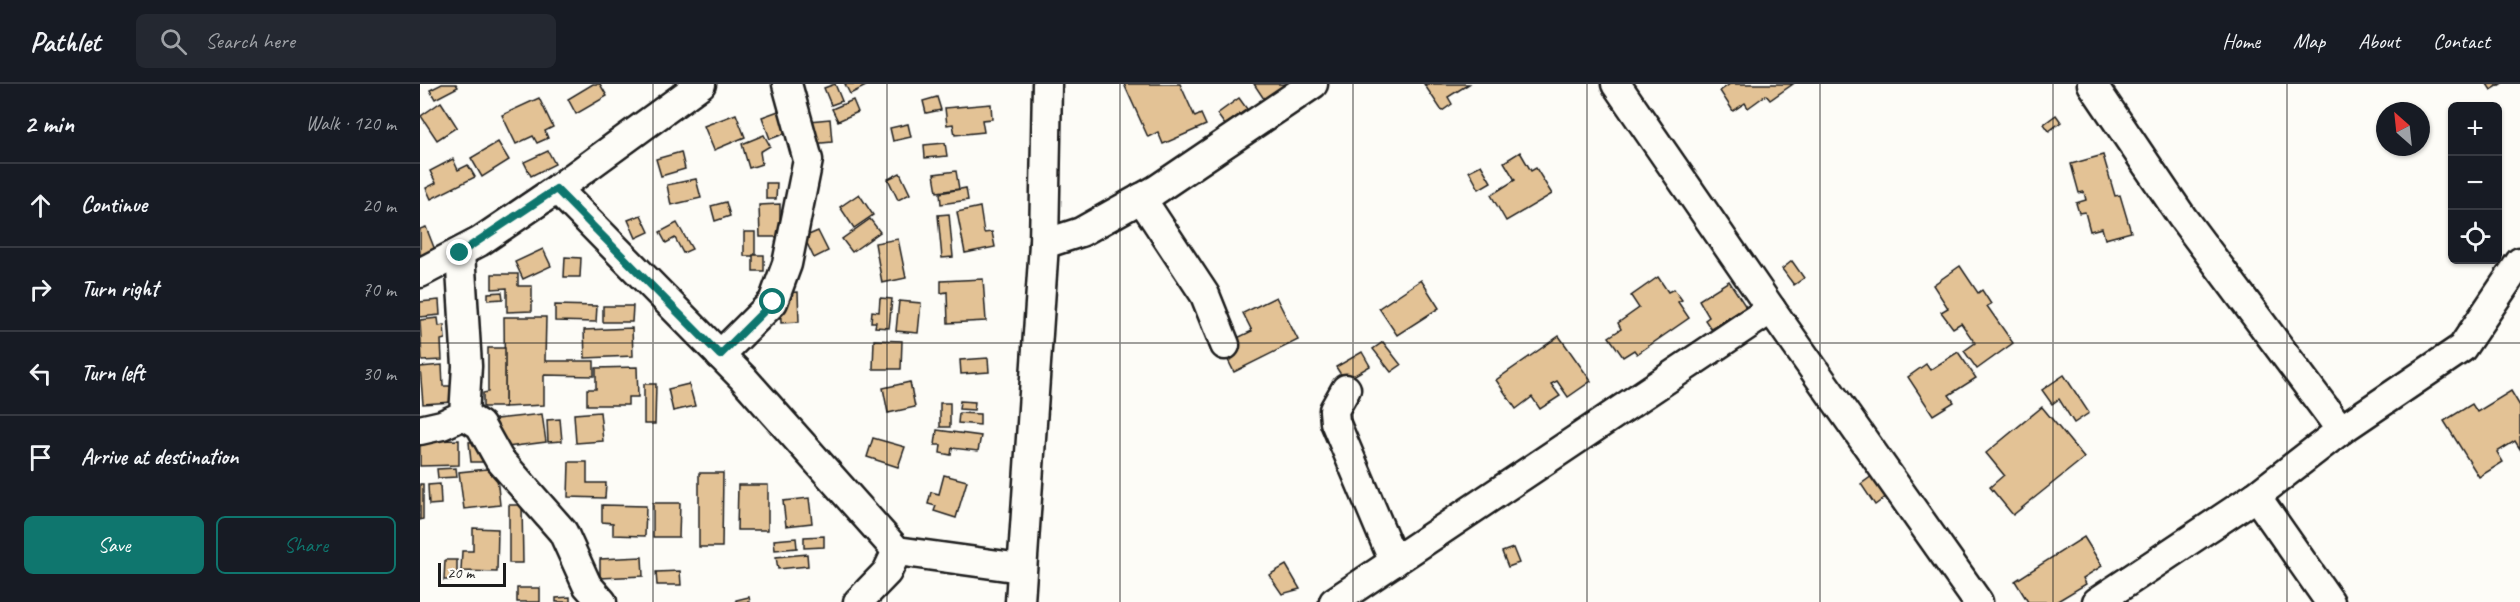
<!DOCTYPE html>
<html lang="en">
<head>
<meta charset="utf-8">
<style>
	:root { --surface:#171b24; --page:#242831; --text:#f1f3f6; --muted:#9ea1a6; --line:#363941; --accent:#0f766e }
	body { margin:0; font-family:Caveat,sans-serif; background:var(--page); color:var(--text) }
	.controls { position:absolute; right:18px; top:18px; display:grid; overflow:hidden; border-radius:9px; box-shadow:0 2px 4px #0004 }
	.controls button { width:54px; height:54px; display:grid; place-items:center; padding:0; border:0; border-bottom:2px solid var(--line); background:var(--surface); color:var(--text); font:30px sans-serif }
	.compass { position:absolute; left:1956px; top:18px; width:54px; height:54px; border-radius:50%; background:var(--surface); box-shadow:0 2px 4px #0004; rotate:333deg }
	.scale { position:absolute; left:18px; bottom:15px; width:68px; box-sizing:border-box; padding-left:6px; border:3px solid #1c1c1c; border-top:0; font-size:16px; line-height:21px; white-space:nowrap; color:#1c1c1c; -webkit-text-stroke:4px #fdfcf7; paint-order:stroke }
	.stop { position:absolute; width:18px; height:18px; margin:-14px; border:4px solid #0f766e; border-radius:50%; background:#fff }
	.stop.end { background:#0f766e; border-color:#fff; box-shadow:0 2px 6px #0008 }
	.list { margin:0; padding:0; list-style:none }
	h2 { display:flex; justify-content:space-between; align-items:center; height:78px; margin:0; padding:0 24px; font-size:26px }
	h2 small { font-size:20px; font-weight:400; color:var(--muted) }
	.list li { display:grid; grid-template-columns:39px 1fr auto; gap:18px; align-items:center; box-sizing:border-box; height:84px; padding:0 24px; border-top:2px solid var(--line) }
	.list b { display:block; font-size:22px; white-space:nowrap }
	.list em { font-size:20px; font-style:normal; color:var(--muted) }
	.actions { display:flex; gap:12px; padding:18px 24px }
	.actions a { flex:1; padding:14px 0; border:2px solid var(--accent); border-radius:9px; text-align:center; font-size:21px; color:var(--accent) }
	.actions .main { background:var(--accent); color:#fff }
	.icon { flex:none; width:33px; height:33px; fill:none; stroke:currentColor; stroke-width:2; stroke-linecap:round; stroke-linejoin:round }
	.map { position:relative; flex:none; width:2100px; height:518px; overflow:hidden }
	header { display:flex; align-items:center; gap:36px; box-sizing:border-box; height:84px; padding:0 30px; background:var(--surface); border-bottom:2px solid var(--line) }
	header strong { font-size:28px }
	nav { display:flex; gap:33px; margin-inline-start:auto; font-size:21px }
	.search { width:420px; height:54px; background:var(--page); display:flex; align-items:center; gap:15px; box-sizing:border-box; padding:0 21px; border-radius:9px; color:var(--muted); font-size:22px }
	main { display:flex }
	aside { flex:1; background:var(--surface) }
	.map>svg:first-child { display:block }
	.building { fill:#e3c295; stroke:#1c1c1c; stroke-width:1.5 }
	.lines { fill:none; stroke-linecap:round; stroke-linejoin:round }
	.minor-casing { stroke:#1c1c1c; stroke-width:33 }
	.minor { stroke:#fdfcf7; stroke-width:28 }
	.route { stroke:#0f766e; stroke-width:8 }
	.grid { fill:none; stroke:#1c1c1c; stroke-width:1.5; stroke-opacity:0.55 }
</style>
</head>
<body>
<header>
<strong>Pathlet</strong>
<div class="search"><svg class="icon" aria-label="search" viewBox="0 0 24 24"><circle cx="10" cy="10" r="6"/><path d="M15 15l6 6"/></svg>Search here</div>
<nav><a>Home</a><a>Map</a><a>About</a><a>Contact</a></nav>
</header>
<main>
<aside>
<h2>2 min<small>Walk · 120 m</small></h2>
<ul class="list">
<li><svg class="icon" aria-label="ahead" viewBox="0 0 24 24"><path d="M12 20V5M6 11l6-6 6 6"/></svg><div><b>Continue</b></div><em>20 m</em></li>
<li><svg class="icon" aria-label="right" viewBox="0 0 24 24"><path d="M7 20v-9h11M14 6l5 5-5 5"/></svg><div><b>Turn right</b></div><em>70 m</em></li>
<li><svg class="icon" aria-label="left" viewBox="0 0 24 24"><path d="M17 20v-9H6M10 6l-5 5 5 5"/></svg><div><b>Turn left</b></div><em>30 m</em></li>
<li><svg class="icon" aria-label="arrive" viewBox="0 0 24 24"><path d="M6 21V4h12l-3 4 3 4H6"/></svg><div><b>Arrive at destination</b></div></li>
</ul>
<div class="actions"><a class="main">Save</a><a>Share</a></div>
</aside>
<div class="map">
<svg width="2100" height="518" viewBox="0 0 2100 518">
	<rect width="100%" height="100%" fill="#fdfcf7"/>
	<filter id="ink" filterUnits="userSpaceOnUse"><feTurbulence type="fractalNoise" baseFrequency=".0167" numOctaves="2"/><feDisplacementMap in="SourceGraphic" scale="12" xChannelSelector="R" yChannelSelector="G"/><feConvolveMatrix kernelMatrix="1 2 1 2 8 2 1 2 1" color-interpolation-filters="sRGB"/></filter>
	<g filter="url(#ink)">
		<g class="building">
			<polygon points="22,0 36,0 38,3 15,15 10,6"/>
			<polygon points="173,0 180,0 187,12 156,30 148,15"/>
			<polygon points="415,0 422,17 411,21 404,4"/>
			<polygon points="425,0 445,0 446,2 430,10"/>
			<polygon points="704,0 760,0 775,33 781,30 786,41 743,60 738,48 728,53"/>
			<polygon points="834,0 867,0 844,15"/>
			<polygon points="1004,0 1049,0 1028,13 1032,20 1022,27"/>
			<polygon points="1310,0 1373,0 1350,16 1346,11 1328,24 1325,19 1313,27 1300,7"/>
			<polygon points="2067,0 2081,0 2071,6"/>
			<polygon points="517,13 521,26 506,29 503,17"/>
			<polygon points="119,14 133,43 125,47 128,54 117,59 113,52 96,60 82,31"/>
			<polygon points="819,14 827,25 805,41 797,30"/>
			<polygon points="433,16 438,28 418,37 412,25"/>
			<polygon points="21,18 37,43 17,56 1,32"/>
			<polygon points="571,20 572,35 562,36 564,48 535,51 533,40 527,41 525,24"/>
			<polygon points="364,25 372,47 350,55 342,33"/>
			<polygon points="316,30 325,53 294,66 284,42"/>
			<polygon points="1636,31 1641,38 1629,47 1624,40"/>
			<polygon points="410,35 412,58 391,60 389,37"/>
			<polygon points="488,40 491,53 473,57 470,44"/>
			<polygon points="344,51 350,62 340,68 342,80 329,84 322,60"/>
			<polygon points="78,58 89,76 62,93 51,74"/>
			<polygon points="525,59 527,72 505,74 504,61"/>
			<polygon points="128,67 135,80 111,92 104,78"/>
			<polygon points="261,68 265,85 241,92 236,75"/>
			<polygon points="1100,68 1111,87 1116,84 1132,110 1086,137 1071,111 1095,96 1084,78"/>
			<polygon points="1683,71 1695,112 1700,111 1711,148 1685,155 1682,144 1670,147 1665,128 1659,129 1656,119 1666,116 1664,108 1659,109 1651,80"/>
			<polygon points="33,75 38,86 48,81 55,93 11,115 6,104 16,99 10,87"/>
			<polygon points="1061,81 1071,98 1059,105 1049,87"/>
			<polygon points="536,87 539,105 517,108 514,90"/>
			<polygon points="480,89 490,110 478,116 468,95"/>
			<polygon points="276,95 281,114 251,121 247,101"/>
			<polygon points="346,99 357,99 356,115 346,115"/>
			<polygon points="546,104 548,116 521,120 520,109"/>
			<polygon points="439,110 453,131 434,144 420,123"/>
			<polygon points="306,118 310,132 295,137 291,122"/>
			<polygon points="360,120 360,153 340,153 339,121"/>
			<polygon points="560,123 564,149 572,148 575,163 545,169 537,128"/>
			<polygon points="529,130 533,173 522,174 518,131"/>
			<polygon points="221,131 229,148 216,154 208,136"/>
			<polygon points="450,135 460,148 432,168 422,155"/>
			<polygon points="257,139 272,165 263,169 255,154 246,159 240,148"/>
			<polygon points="6,143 15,166 0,172 0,145"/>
			<polygon points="398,147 408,167 394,174 384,153"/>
			<rect x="324" y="148" width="11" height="24"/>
			<polygon points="478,155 486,194 462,199 455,159"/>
			<polygon points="123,165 131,182 103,195 95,178"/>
			<rect x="333" y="171" width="11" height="16"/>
			<polygon points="145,173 161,174 160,193 144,193"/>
			<polygon points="1372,177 1384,194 1374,201 1362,185"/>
			<polygon points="1540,182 1558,209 1562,206 1571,220 1567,222 1593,259 1557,285 1544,267 1555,259 1541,239 1533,244 1521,228 1528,224 1513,201"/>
			<polygon points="72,190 98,190 98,202 112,202 112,227 87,228 87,204 72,205"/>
			<polygon points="1238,193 1248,208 1254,205 1262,216 1258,218 1269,234 1217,270 1214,266 1203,273 1189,253 1201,245 1198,239 1219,224 1211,212"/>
			<polygon points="563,195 566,237 528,239 527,208 521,209 521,197"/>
			<polygon points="1001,196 1019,224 977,251 959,224"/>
			<polygon points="1309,197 1326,223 1291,245 1285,236 1289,233 1279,216"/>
			<polygon points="82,208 83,215 68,216 68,209"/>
			<polygon points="378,208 379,238 361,239 360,209"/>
			<polygon points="856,213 878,256 814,288 807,274 807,259 832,247 823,229"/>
			<polygon points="460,214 472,215 469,244 455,243 456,238 451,238 452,227 459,228"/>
			<polygon points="19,216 20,231 0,233 0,218"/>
			<polygon points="479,217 501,219 498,249 476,247"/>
			<polygon points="135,221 177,222 176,238 135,237"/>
			<polygon points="183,222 213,222 212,238 183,238"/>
			<polygon points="84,233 126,233 125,277 174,277 174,292 124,291 124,321 85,323"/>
			<polygon points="18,234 19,242 24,241 25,255 21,256 22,276 2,277 0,236"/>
			<polygon points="212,244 213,272 165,274 164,246"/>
			<polygon points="1139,252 1171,297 1148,313 1137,297 1131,300 1140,312 1120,325 1112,313 1096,325 1076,296"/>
			<polygon points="454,256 482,257 481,285 453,285"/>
			<polygon points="963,258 981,281 971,288 953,265"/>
			<polygon points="68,264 85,264 85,323 63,323 63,309 68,308"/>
			<polygon points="942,268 950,282 925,297 916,283"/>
			<polygon points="1538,268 1556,294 1529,311 1534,318 1513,331 1488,293 1506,280 1510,286"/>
			<polygon points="568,274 569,288 541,290 540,276"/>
			<polygon points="22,281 23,302 31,302 32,318 3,320 0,283"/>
			<polygon points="217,283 218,313 208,313 208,321 167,321 167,305 176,305 176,284"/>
			<polygon points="1644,291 1669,329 1654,339 1639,315 1632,320 1622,306"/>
			<polygon points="490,298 495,323 468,329 463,304"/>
			<polygon points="224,300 236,300 235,340 224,340"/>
			<polygon points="269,300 275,322 253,327 248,305"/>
			<polygon points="2091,307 2100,322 2100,365 2095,357 2077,368 2083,378 2059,393 2024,337 2052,320 2057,328"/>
			<polygon points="540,317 555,318 554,326 539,325"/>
			<rect x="520" y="319" width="10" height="24"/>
			<polygon points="1622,323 1664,374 1593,431 1570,403 1584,391 1566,369"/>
			<polygon points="180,328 183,357 156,359 154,330"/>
			<polygon points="539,329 560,330 560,341 538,339"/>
			<polygon points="122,330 126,358 79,364 76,335"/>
			<polygon points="140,335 142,357 128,358 127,336"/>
			<polygon points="517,346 561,352 558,367 532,364 531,371 520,369 521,361 515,361"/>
			<polygon points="453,354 485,363 478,383 447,373"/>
			<polygon points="39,356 39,381 0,382 0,357"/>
			<polygon points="61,357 63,378 51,378 49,358"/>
			<polygon points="149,378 167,378 167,399 186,399 185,414 148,413"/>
			<polygon points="36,384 37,393 18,394 17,385"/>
			<polygon points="76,384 80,421 44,425 39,388"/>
			<polygon points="279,389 303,389 302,463 279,463"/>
			<polygon points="524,391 547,397 536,434 514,427 516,422 508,420 511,408 519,410"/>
			<polygon points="1452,392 1467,412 1455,421 1441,400"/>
			<polygon points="0,400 3,400 3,435 0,436"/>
			<polygon points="20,400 21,420 9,421 8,401"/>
			<polygon points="318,401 348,401 348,446 317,446"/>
			<polygon points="389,414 392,439 366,442 363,417"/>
			<polygon points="233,419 260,419 259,453 233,453"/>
			<polygon points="89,421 102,421 103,479 89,479"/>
			<polygon points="182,421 226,422 225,452 193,451 193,439 182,438"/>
			<polygon points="53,444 78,445 77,488 41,487 42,467 53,467"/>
			<polygon points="404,452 404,463 384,464 384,453"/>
			<polygon points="1664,453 1682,482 1663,494 1666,500 1636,518 1608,518 1595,497"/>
			<polygon points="376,454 377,464 355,466 354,456"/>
			<polygon points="1093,464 1099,479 1088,483 1082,468"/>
			<polygon points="387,470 388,482 358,485 356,473"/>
			<polygon points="222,473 223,492 180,494 180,475"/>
			<polygon points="25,476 37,476 37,496 24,496"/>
			<polygon points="866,481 880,505 862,510 849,491"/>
			<polygon points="260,487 261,501 237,501 236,488"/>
			<rect x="97" y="504" width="23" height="14"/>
			<polygon points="150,513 150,518 136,518 136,514"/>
			<polygon points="329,513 330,518 316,518 316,516"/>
		</g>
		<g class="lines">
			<g class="minor-casing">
				<g id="minor">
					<polyline points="1196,0 1351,225 1558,518"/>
					<polyline points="1672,0 1762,133 1921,346"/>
					<polyline points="137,105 323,294 477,467 601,484"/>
					<polyline points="721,114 785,211 805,261"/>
					<polyline points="624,160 661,148 736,106 893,0"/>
					<polyline points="0,189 59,158 137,105 281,0"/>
					<polyline points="300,271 353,218 367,180 388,76 367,0"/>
					<polyline points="926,305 914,326 915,338 974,478"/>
					<polyline points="44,331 60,341 79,375 143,448 167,501 182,518"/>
					<polyline points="0,346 22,341 44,331 47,282 40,169"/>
					<polyline points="1836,412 1910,518"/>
					<polyline points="438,518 467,488 477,467"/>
					<polyline points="600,518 624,160 627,0"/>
					<polyline points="914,518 1351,225"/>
					<polyline points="1677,518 1836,412 1921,346 2042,264 2100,178"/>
				</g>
			</g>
			<use href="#minor" class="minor"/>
		</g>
	</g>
	<g class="lines" filter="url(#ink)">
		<polyline class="route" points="40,169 136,105 300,271 353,218"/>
	</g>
	<path class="grid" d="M233 0V518M467 0V518M700 0V518M933 0V518M1167 0V518M1400 0V518M1633 0V518M1867 0V518M0 259H2100"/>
</svg>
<div class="controls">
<button>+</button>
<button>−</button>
<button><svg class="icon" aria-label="locate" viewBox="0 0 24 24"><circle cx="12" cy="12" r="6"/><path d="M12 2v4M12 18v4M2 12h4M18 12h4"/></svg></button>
</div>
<svg class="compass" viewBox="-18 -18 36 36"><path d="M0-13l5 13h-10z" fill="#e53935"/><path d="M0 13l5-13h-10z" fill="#9ea1a6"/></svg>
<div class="scale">20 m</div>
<div class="stop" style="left:353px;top:218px"></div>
<div class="stop end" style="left:40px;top:169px"></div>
</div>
</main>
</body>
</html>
